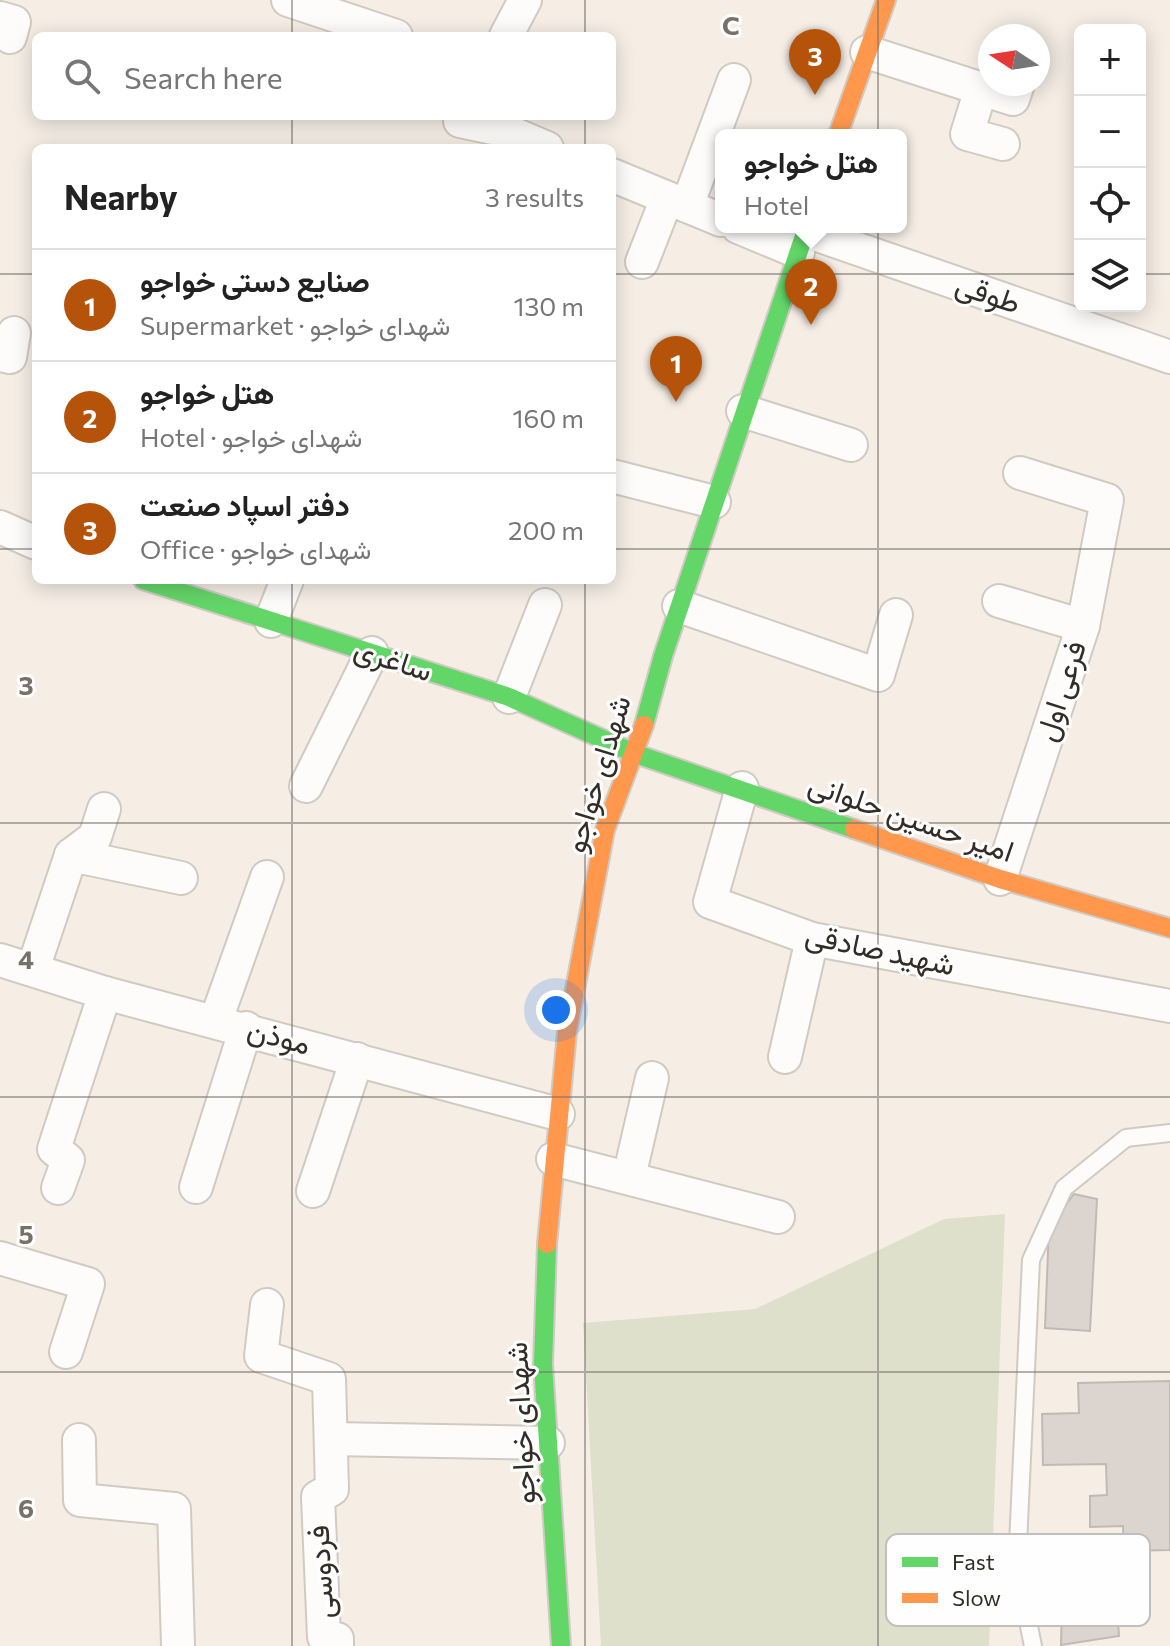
<!DOCTYPE html>
<html lang="en">
<head>
<meta charset="utf-8">
<style>
	:root { --surface:#fff; --page:#f6f6f6; --text:#222; --muted:#767676; --line:#e0e0e0; --accent:#b45309 }
	body { margin:0; font-family:Commissioner,Vazirmatn,sans-serif; background:var(--page); color:var(--text) }
	.controls { position:absolute; right:24px; top:24px; display:grid; overflow:hidden; border-radius:12px; box-shadow:0 4px 20px #0003 }
	.controls button { width:72px; height:72px; display:grid; place-items:center; padding:0; border:0; border-bottom:2px solid var(--line); background:var(--surface); color:var(--text); font:40px sans-serif }
	.compass { position:absolute; left:978px; top:24px; width:72px; height:72px; border-radius:50%; background:var(--surface); box-shadow:0 4px 20px #0003; rotate:282deg }
	.you { position:absolute; left:556px; top:1010px; width:28px; height:28px; margin:-20px; border:6px solid #fff; border-radius:50%; background:#1a73e8; box-shadow:0 0 0 12px #1a73e833 }
	.badge { display:grid; place-items:center; width:52px; height:52px; border-radius:50%; background:var(--accent); color:#fff; font-size:26px; font-weight:700 }
	.pin { position:absolute; translate:-50% -66px; filter:drop-shadow(0 2px 4px #0008) }
	.pin::after { content:''; position:absolute; top:42px; width:28px; height:24px; background:inherit; clip-path:polygon(0 0,100% 0,50% 100%) }
	.popup { position:absolute; left:715px; top:129px; width:192px; height:104px; box-sizing:border-box; display:grid; place-content:center; border-radius:12px; background:var(--surface); filter:drop-shadow(0 2px 6px #0005); font-size:26px; white-space:nowrap; color:var(--muted) }
	.popup b { font-size:30px; color:var(--text) }
	.popup::after { content:''; position:absolute; left:50%; top:100%; margin-left:-16px; border:16px solid transparent; border-top-color:var(--surface) }
	.list { margin:0; padding:0; list-style:none }
	h2 { display:flex; justify-content:space-between; align-items:center; height:104px; margin:0; padding:0 32px; font-size:34px }
	h2 small { font-size:26px; font-weight:400; color:var(--muted) }
	.list li { display:grid; grid-template-columns:52px 1fr auto; gap:24px; align-items:center; box-sizing:border-box; height:112px; padding:0 32px; border-top:2px solid var(--line) }
	.list b { display:block; font-size:30px; white-space:nowrap }
	.list p { margin:0; font-size:26px; white-space:nowrap; color:var(--muted) }
	.list em { font-size:26px; font-style:normal; color:var(--muted) }
	.icon { flex:none; width:44px; height:44px; fill:none; stroke:currentColor; stroke-width:2; stroke-linecap:round; stroke-linejoin:round }
	.map { position:relative; flex:none; width:1170px; height:1646px; overflow:hidden }
	.search { position:absolute; background:var(--surface); box-shadow:0 4px 20px #0003; left:32px; top:32px; width:584px; height:88px; display:flex; align-items:center; gap:20px; box-sizing:border-box; padding:0 28px; border-radius:12px; color:var(--muted); font-size:30px }
	.panel { position:absolute; background:var(--surface); box-shadow:0 4px 20px #0003; left:32px; top:144px; width:584px; height:440px; border-radius:12px }
	.map>svg:first-child { display:block }
	.green { fill:#dee0cc }
	.building { fill:#dcd5cf; stroke:#c1bab4; stroke-width:2 }
	.lines { fill:none; stroke-linecap:round; stroke-linejoin:round }
	.lane-casing { stroke:#d0cac3; stroke-width:20 }
	.street-casing { stroke:#d0cac3; stroke-width:36 }
	.fast-casing { stroke:#d0cac3; stroke-width:22 }
	.slow-casing { stroke:#d0cac3; stroke-width:22 }
	.lane { stroke:#fefcfb; stroke-width:16 }
	.street { stroke:#fefcfb; stroke-width:32 }
	.fast { stroke:#63d668; stroke-width:18 }
	.slow { stroke:#ff974d; stroke-width:18 }
	.grid { fill:none; stroke:#77716a; stroke-width:2; stroke-opacity:0.55 }
	.labels { text-anchor:middle; stroke-width:6; stroke-linejoin:round; paint-order:stroke }
	.street-label { font-size:30px; fill:#322d27; stroke:#fefefe }
	.key { fill:#fefefe; stroke:#c1bfbe; stroke-width:2 }
	.key-label { font-size:22px; fill:#322d27 }
	.grid-label { font-size:26px; text-anchor:middle; font-weight:bold; fill:#77716a; stroke:#fefefe; stroke-width:6; stroke-linejoin:round; paint-order:stroke }
</style>
</head>
<body>
<div class="map">
<svg width="1170" height="1646" viewBox="0 0 1170 1646">
	<rect width="100%" height="100%" fill="#f6eee5"/>
	<polygon class="green" points="1005,1214 989,1646 601,1646 583,1323 755,1309 944,1219"/>
	<g class="building">
		<polygon points="1074,1194 1097,1199 1090,1331 1045,1328 1049,1227"/>
		<polygon points="1170,1381 1170,1550 1124,1551 1123,1526 1090,1527 1090,1496 1107,1495 1106,1464 1043,1465 1042,1414 1079,1413 1078,1383"/>
		<polygon points="1032,1567 1115,1574 1119,1636 1061,1645 1062,1600 1035,1603"/>
	</g>
	<g class="lines">
		<g class="lane-casing">
			<polyline id="lane" points="1033,1646 1017,1567 1031,1260 1064,1188 1126,1138 1170,1133"/>
		</g>
		<g class="street-casing">
			<g id="street">
				<polyline points="288,0 396,36"/>
				<polyline points="0,18 14,22 10,37"/>
				<polyline points="506,36 525,0"/>
				<polyline points="867,52 1013,99 1018,84"/>
				<polyline points="981,89 967,134 1003,144"/>
				<polyline points="460,121 507,131 547,148"/>
				<polyline points="612,175 721,220"/>
				<polyline points="687,206 734,80"/>
				<polyline points="738,227 798,252"/>
				<polyline points="806,231 1170,357"/>
				<polyline points="642,262 667,198"/>
				<polyline points="0,355 10,357 14,333"/>
				<polyline points="743,411 851,445"/>
				<polyline points="612,476 714,502"/>
				<polyline points="0,527 36,543"/>
				<polyline points="999,601 1083,626"/>
				<polyline points="679,606 878,675 896,615"/>
				<polyline points="271,621 287,580"/>
				<polyline points="509,697 545,605"/>
				<polyline points="306,786 372,653"/>
				<polyline points="742,788 710,902 812,939 1170,1006"/>
				<polyline points="71,855 181,878"/>
				<polyline points="1000,879 1083,626 1107,500 1020,473"/>
				<polyline points="0,960 105,993 558,1114"/>
				<polyline points="33,969 71,855 95,837 104,809"/>
				<polyline points="216,1020 267,877"/>
				<polyline points="785,1057 812,939"/>
				<polyline points="553,1159 778,1217"/>
				<polyline points="629,1177 652,1078"/>
				<polyline points="196,1187 246,1028"/>
				<polyline points="58,1188 68,1160 54,1149 105,993"/>
				<polyline points="313,1191 357,1059"/>
				<polyline points="0,1258 88,1284 66,1352"/>
				<polyline points="267,1305 261,1356 329,1379 332,1489 318,1497 324,1637 337,1639 337,1646"/>
				<polyline points="331,1439 548,1443"/>
				<polyline points="79,1440 80,1500 174,1509 178,1646"/>
			</g>
		</g>
		<g class="fast-casing">
			<g id="fast">
				<polyline points="143,580 509,697 636,754 854,829"/>
				<polyline points="644,725 663,656 807,227"/>
				<polyline points="547,1244 543,1364 561,1646"/>
			</g>
		</g>
		<g class="slow-casing">
			<g id="slow">
				<polyline points="838,135 886,0"/>
				<polyline points="854,829 1000,879 1170,928"/>
				<polyline points="547,1244 567,1032 605,830 644,725"/>
			</g>
		</g>
		<use href="#lane" class="lane"/>
		<use href="#street" class="street"/>
		<use href="#fast" class="fast"/>
		<use href="#slow" class="slow"/>
	</g>
	<path class="grid" d="M292 0V36M585 0V36M878 0V1646M292 116V148M585 116V148M0 274H36M612 274H1080M1140 274H1170M0 549H36M612 549H1170M292 580V1646M585 580V1646M0 823H1170M0 1097H1170M0 1372H1170"/>
	<g class="labels">
		<g class="street-label">
			<text transform="translate(988 294) rotate(19)" y="10">طوقی</text>
			<text transform="translate(393 660) rotate(18)" y="10">ساغری</text>
			<text transform="translate(1061 691) rotate(-72)" y="10">فرعی اول</text>
			<text transform="translate(598 774) rotate(-73)" y="10">شهدای خواجو</text>
			<text transform="translate(911 818) rotate(19)" y="10">امیر حسین حلوانی</text>
			<text transform="translate(880 950) rotate(12)" y="10">شهید صادقی</text>
			<text transform="translate(279 1037) rotate(15)" y="10">موذن</text>
			<text transform="translate(521 1423) rotate(-93)" y="10">شهدای خواجو</text>
			<text transform="translate(321 1572) rotate(-93)" y="10">فردوسی</text>
		</g>
	</g>
	<rect x="886" y="1534" width="264" height="92" rx="12" class="key"/>
	<rect x="902" y="1557" width="36" height="10" fill="#63d668"/>
	<rect x="902" y="1593" width="36" height="10" fill="#ff974d"/>
	<g class="key-label">
		<text x="952" y="1570">Fast</text>
		<text x="952" y="1606">Slow</text>
	</g>
	<g class="grid-label">
		<text x="731" y="35">C</text>
		<text x="26" y="695">3</text>
		<text x="26" y="969">4</text>
		<text x="26" y="1244">5</text>
		<text x="26" y="1518">6</text>
	</g>
</svg>
<div class="controls">
<button>+</button>
<button>−</button>
<button><svg class="icon" aria-label="locate" viewBox="0 0 24 24"><circle cx="12" cy="12" r="6"/><path d="M12 2v4M12 18v4M2 12h4M18 12h4"/></svg></button>
<button><svg class="icon" aria-label="layers" viewBox="0 0 24 24"><path d="M12 4l9 5-9 5-9-5zM3 14l9 5 9-5"/></svg></button>
</div>
<svg class="compass" viewBox="-18 -18 36 36"><path d="M0-13l5 13h-10z" fill="#e53935"/><path d="M0 13l5-13h-10z" fill="#767676"/></svg>
<div class="you"></div>
<div class="pin badge" style="left:676px;top:402px">1</div>
<div class="pin badge" style="left:811px;top:325px">2</div>
<div class="popup"><b>هتل خواجو</b>Hotel</div>
<div class="pin badge" style="left:815px;top:95px">3</div>
<div class="search"><svg class="icon" aria-label="search" viewBox="0 0 24 24"><circle cx="10" cy="10" r="6"/><path d="M15 15l6 6"/></svg>Search here</div>
<section class="panel">
<h2>Nearby<small>3 results</small></h2>
<ul class="list">
<li><span class="badge">1</span><div><b>صنایع دستی خواجو</b><p>Supermarket · شهدای خواجو</p></div><em>130 m</em></li>
<li><span class="badge">2</span><div><b>هتل خواجو</b><p>Hotel · شهدای خواجو</p></div><em>160 m</em></li>
<li><span class="badge">3</span><div><b>دفتر اسپاد صنعت</b><p>Office · شهدای خواجو</p></div><em>200 m</em></li>
</ul>
</section>
</div>
</body>
</html>
